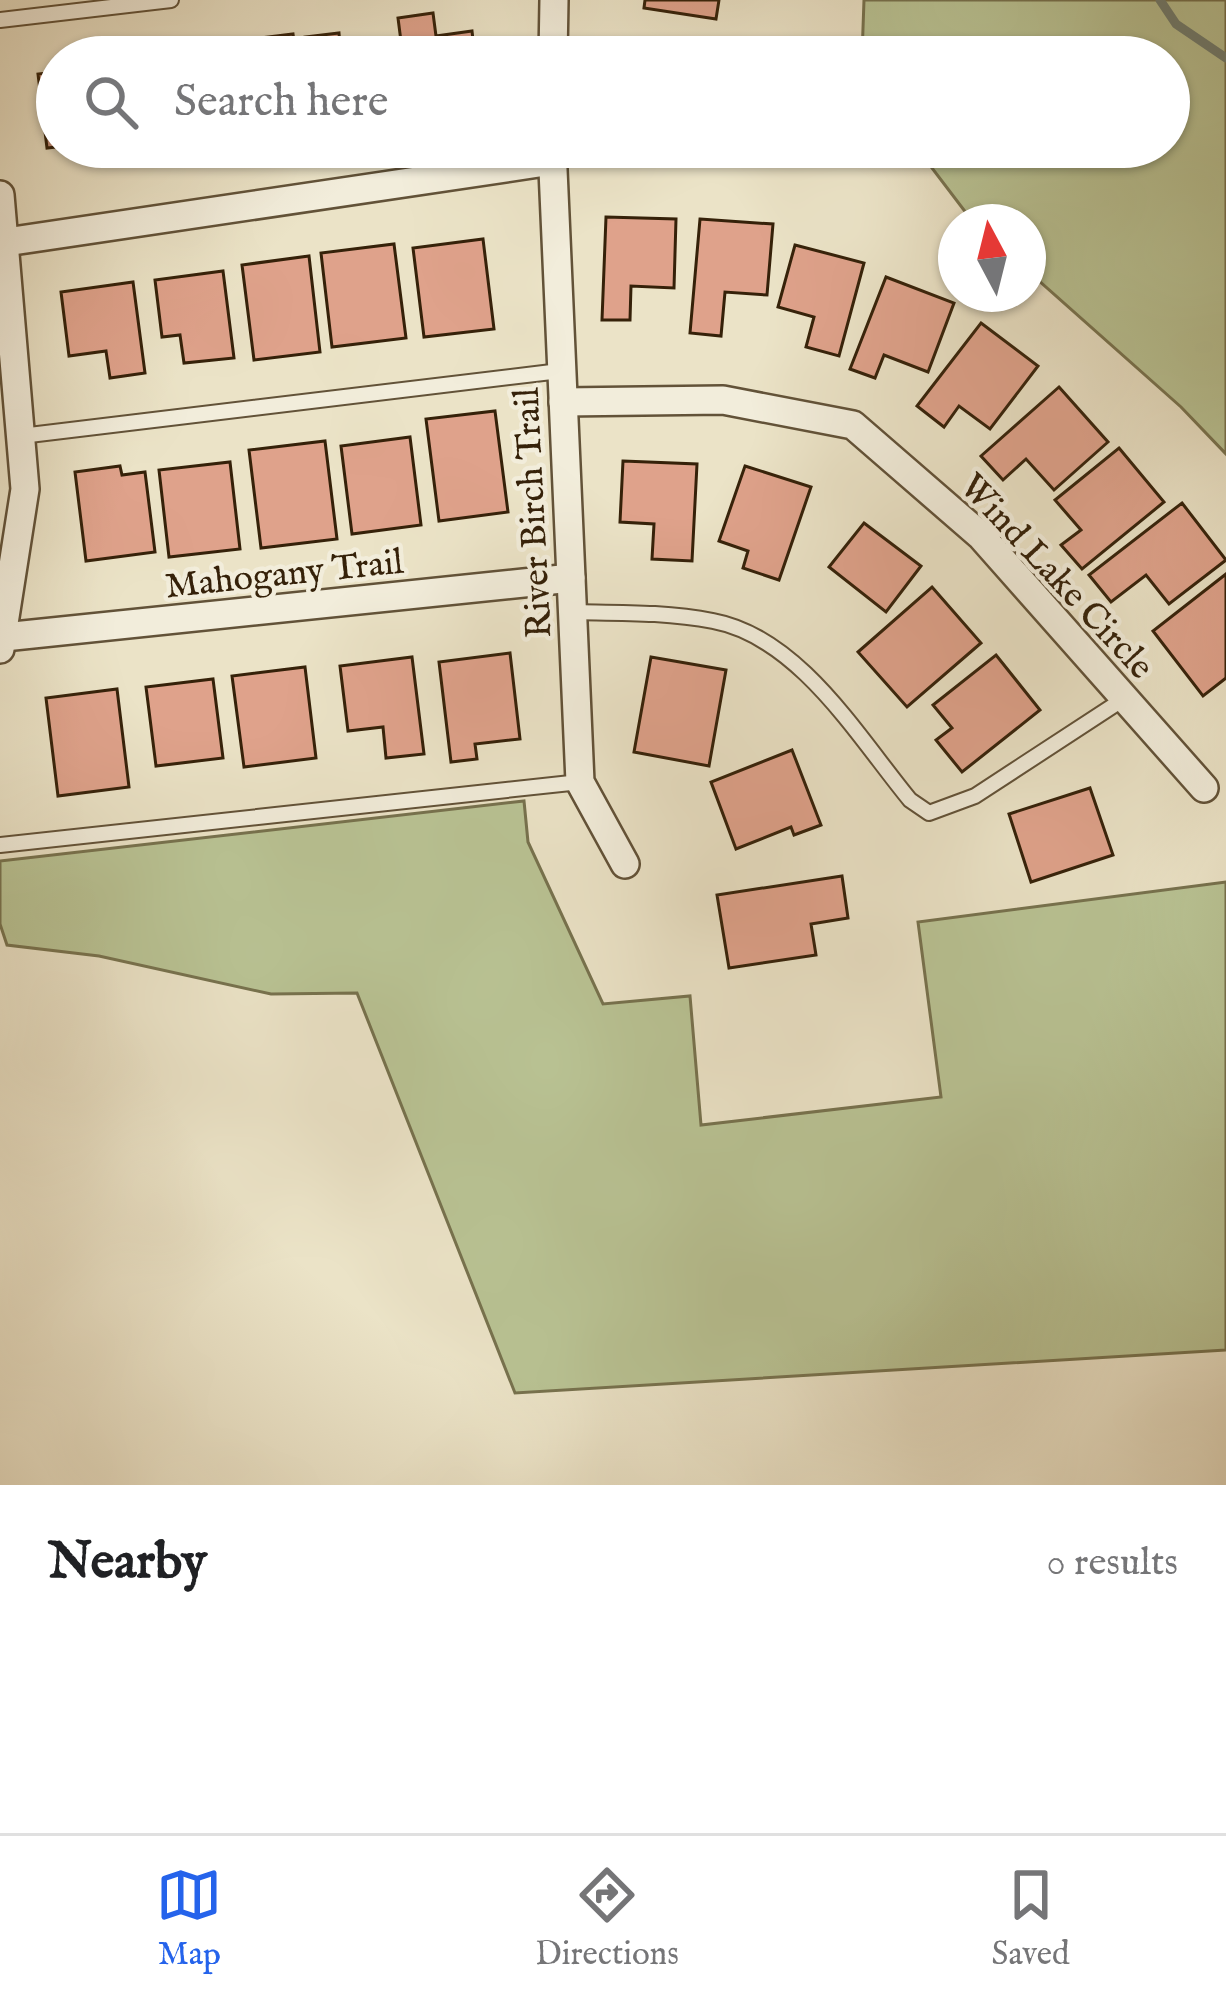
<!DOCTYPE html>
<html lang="en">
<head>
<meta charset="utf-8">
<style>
	:root { --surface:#fff; --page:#f2f2f2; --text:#202124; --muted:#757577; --line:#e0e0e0; --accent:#2563eb }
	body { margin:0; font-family:"IM FELL English",serif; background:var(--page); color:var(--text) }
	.compass { position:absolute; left:938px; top:204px; width:108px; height:108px; border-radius:50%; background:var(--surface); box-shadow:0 3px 9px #0004; rotate:353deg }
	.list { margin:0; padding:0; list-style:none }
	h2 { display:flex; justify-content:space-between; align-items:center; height:156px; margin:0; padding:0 48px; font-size:51px }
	h2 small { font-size:39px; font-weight:400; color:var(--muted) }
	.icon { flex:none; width:66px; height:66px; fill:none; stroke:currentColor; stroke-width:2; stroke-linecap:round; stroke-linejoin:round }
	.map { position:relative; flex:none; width:1226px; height:1485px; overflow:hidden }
	.search { position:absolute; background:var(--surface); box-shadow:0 3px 9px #0004; left:36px; right:36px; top:36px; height:132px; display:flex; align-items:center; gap:30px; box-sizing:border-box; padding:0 42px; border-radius:66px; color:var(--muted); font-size:45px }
	.sheet { height:348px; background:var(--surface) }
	nav { display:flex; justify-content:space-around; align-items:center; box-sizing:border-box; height:168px; border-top:3px solid var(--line); background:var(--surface); font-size:33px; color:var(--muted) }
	nav a { display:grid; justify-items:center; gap:6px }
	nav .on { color:var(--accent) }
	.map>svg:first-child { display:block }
	.green { fill:#b9c394; stroke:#77724e; stroke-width:3 }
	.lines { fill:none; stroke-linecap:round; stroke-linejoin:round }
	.stream { stroke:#717f73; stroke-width:9 }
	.building { fill:#dfa28b; stroke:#352109; stroke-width:3 }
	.service-casing { stroke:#625238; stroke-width:18 }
	.minor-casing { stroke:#625238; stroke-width:32 }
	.service { stroke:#f2eddb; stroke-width:14 }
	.minor { stroke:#f2eddb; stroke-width:27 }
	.labels { text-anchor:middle; stroke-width:9; stroke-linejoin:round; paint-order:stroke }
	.street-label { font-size:36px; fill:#352109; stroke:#f2eddb }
</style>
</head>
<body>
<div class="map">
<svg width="1226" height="1485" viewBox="0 0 1226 1485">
	<rect width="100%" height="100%" fill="#ebe3c7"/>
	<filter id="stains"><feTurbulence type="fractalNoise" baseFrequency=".00167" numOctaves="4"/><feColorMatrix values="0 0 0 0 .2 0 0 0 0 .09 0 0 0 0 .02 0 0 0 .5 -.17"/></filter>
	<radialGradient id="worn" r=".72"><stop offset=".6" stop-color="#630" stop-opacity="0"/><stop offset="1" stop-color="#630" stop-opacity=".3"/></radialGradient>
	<g class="green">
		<polygon points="864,0 1226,0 1226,454 1181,407 1028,271 1028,222 973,222 916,147 1169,147 1169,57 862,57"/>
		<polygon points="524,801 528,842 603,1004 690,996 701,1125 941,1097 918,922 1226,882 1226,1350 515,1393 357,993 271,994 99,956 7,945 0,924 0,861"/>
	</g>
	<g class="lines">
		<polyline class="stream" points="1160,0 1176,24 1226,58"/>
	</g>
	<g class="building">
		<polygon points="645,0 719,0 716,19 644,8"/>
		<polygon points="433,13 436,36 472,31 475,57 403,57 398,18"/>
		<polygon points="339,33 340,45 375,41 377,57 308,57 305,37"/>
		<polygon points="293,34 296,57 254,57 252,39"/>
		<polygon points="621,43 714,47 713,57 621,57"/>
		<polygon points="200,48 201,57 134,57 134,56"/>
		<polygon points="57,72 57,147 47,148 38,74"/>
		<polygon points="606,217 676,219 674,288 631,286 630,320 602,320"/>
		<polygon points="700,219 773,224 767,295 725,292 721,336 690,333"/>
		<polygon points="483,239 494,329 424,337 413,248"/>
		<polygon points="394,244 406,338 332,347 321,253"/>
		<polygon points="795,245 864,263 839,356 806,347 814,317 778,307"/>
		<polygon points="309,256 320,352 254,360 242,265"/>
		<polygon points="223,271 234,358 184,363 180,335 162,337 155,280"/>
		<polygon points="886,277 954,303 928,372 884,355 875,378 850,369"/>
		<polygon points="133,282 145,373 110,378 106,351 69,356 61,292"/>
		<polygon points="981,323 1038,366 990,429 959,406 944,427 917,406"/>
		<polygon points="1059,387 1108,442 1054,490 1026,459 1003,480 981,456"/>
		<polygon points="495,411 508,512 439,521 426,419"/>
		<polygon points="410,437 421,525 352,534 341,446"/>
		<polygon points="325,441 337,539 261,548 249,450"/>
		<polygon points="1119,448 1164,502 1082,569 1061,545 1081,530 1055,500"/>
		<polygon points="623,461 697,464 692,561 652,559 654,524 620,522"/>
		<polygon points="230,462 240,549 169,557 159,470"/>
		<polygon points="120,466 122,475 145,472 155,552 86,561 75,472"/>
		<polygon points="745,466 811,487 779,580 743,568 748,551 719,541"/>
		<polygon points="1182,503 1226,560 1169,604 1146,575 1111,602 1089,575"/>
		<polygon points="864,523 921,566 886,612 829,567"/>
		<polygon points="1226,574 1226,678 1203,696 1153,631"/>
		<polygon points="932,587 981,643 907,707 858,652"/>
		<polygon points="510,653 520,739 475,744 477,759 451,762 439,662"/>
		<polygon points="996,655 1040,710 962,772 936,740 952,728 933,705"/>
		<polygon points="412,657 424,754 386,758 383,727 348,731 340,666"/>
		<polygon points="651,657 726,670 709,766 634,752"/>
		<polygon points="305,667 316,758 244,767 232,676"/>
		<polygon points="213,679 223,758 156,766 146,687"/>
		<polygon points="117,689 129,787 58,796 46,698"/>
		<polygon points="792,750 821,825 794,835 791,827 736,849 711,782"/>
		<polygon points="1090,788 1113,855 1031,882 1009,814"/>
		<polygon points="842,876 848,918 811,924 816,955 729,968 717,895"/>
	</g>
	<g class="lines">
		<g class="service-casing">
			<g id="service">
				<polyline points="0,20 171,0"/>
				<polyline points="21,436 560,371"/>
				<path d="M573 612C619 613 667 612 713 621 799 637 858 737 910 800L929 813 975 796 1125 698"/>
				<polyline points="0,845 580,782"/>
			</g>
		</g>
		<g class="minor-casing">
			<g id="minor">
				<polyline points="553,57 554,0"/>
				<polyline points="552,147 580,782 625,864"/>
				<polyline points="0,195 25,489 0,649"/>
				<polyline points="6,242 552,161"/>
				<polyline points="563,402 723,400 853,425 981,536 1204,788"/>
				<polyline points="4,637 571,578"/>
			</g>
		</g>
		<use href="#service" class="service"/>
		<use href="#minor" class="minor"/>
	</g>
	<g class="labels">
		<g class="street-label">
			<text transform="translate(531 513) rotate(-93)" y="13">River Birch Trail</text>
			<text transform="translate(284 572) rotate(-6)" y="13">Mahogany Trail</text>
			<text transform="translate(1058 575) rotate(47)" y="13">Wind Lake Circle</text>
		</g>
	</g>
	<rect width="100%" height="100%" filter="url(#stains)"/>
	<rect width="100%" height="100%" fill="url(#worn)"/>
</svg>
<svg class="compass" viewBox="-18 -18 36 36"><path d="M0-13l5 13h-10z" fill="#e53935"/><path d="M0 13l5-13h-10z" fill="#757577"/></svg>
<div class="search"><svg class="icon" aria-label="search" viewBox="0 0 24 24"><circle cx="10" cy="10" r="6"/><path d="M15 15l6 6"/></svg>Search here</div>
</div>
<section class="sheet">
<h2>Nearby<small>0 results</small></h2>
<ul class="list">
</ul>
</section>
<nav>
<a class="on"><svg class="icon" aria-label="map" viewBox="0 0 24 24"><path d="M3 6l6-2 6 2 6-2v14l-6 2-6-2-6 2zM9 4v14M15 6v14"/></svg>Map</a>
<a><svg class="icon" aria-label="directions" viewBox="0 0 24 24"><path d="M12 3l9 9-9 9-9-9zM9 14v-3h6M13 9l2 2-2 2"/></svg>Directions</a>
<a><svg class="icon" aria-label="saved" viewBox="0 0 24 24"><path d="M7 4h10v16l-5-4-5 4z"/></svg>Saved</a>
</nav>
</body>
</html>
